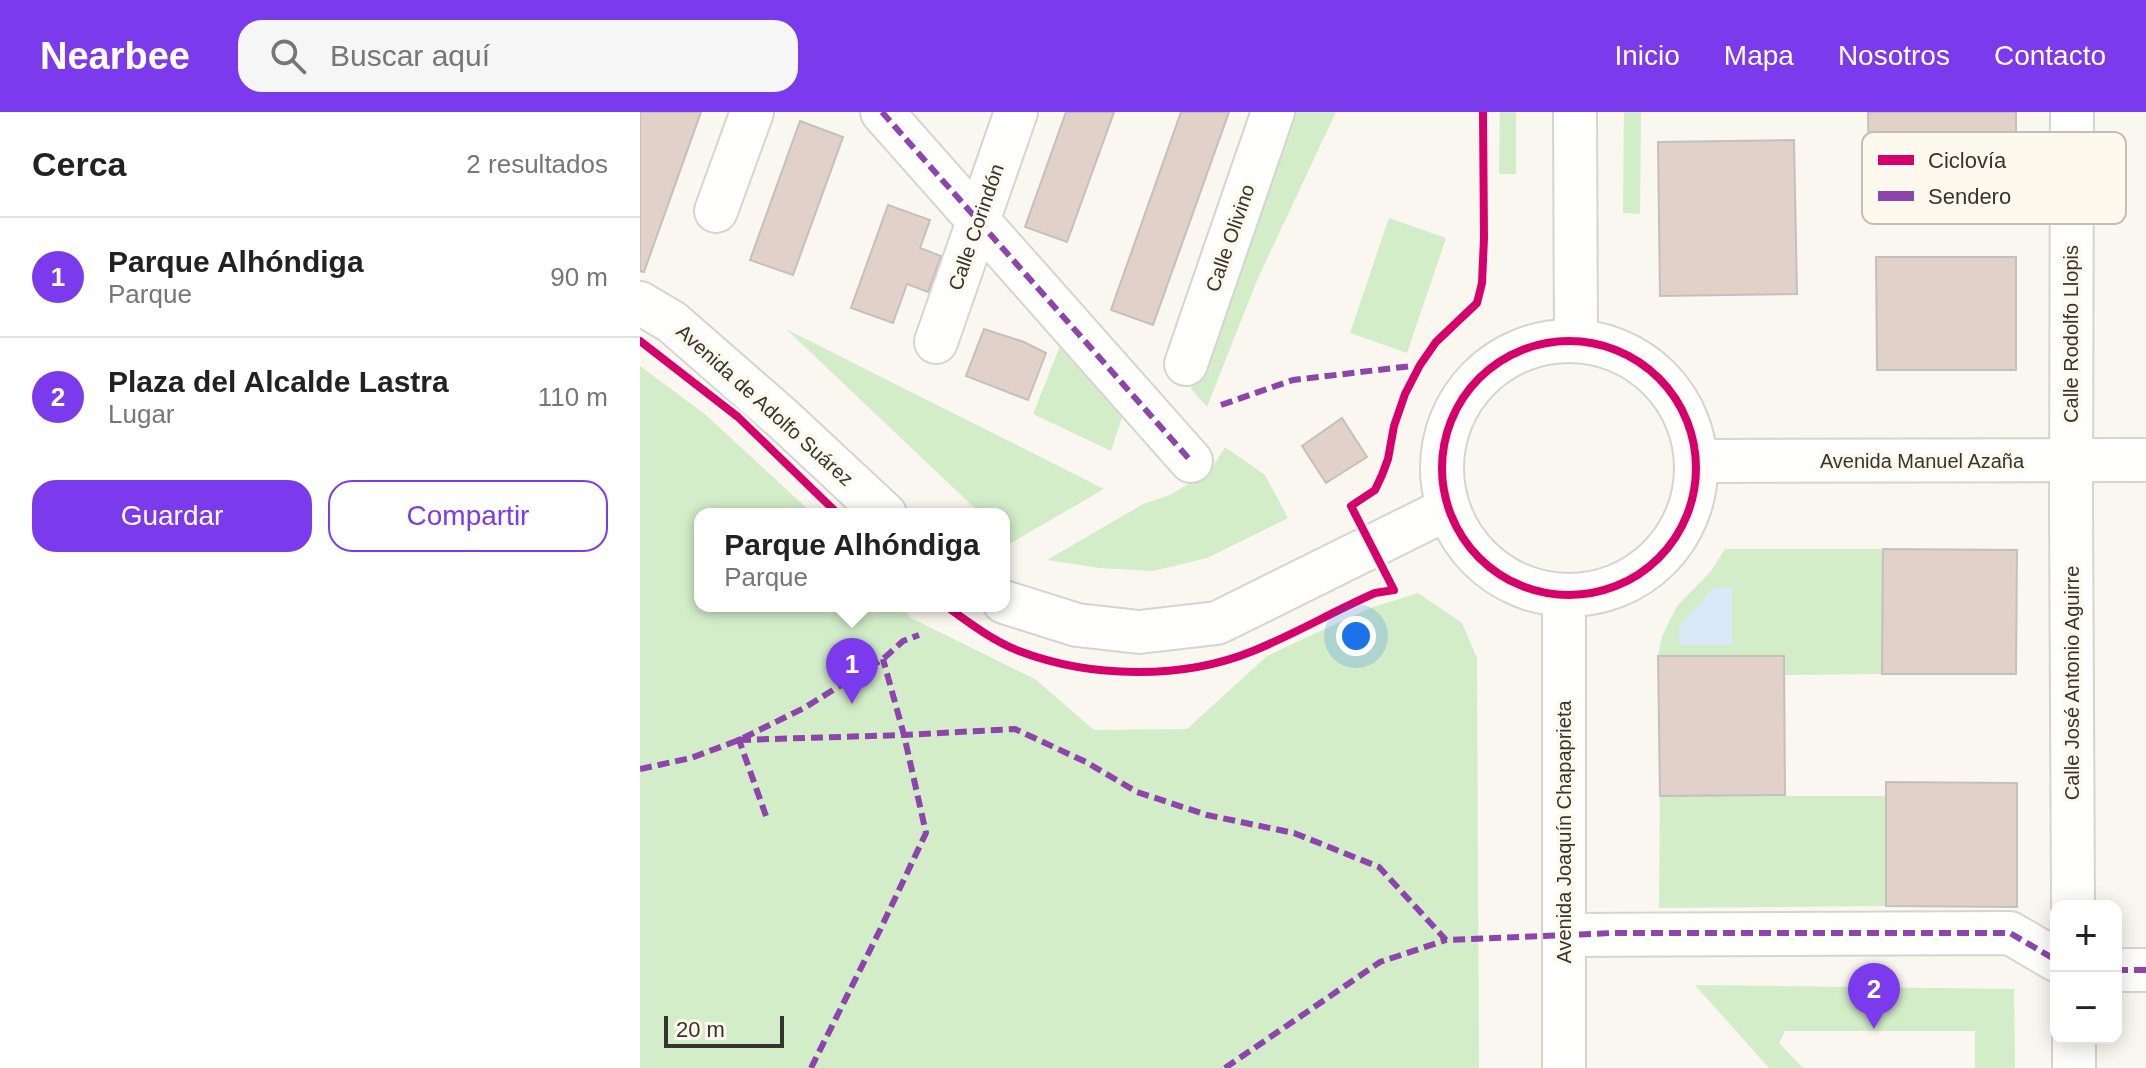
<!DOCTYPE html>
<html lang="es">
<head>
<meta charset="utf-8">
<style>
	:root { --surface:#fff; --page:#f6f6f6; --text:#222; --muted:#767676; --line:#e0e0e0; --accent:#7c3aed }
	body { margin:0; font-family:Arial,sans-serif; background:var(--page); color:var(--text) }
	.controls { position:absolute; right:24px; bottom:24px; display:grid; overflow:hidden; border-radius:16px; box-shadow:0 4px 20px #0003 }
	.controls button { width:72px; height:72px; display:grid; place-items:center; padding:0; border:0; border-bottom:2px solid var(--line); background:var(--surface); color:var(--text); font:40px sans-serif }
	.scale { position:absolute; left:24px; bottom:20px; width:120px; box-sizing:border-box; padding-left:8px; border:4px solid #363430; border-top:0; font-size:22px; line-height:28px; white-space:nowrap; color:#363430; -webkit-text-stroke:6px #fdf9ed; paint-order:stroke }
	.you { position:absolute; left:716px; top:524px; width:28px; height:28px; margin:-20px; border:6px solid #fff; border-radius:50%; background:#1a73e8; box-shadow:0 0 0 12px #1a73e833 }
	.badge { display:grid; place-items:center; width:52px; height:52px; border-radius:50%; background:var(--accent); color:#fff; font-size:26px; font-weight:700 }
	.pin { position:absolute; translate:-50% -66px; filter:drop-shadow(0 2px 4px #0008) }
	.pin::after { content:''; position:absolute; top:42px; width:28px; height:24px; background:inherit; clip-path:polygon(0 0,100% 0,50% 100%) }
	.popup { position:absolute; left:54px; top:396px; width:316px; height:104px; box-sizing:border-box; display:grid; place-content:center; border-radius:16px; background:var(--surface); filter:drop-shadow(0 2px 6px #0005); font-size:26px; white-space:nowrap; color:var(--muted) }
	.popup b { font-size:30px; color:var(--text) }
	.popup::after { content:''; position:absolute; left:50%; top:100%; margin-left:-16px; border:16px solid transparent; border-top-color:var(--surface) }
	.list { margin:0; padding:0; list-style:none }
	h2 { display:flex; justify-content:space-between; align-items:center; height:104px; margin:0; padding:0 32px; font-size:34px }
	h2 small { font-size:26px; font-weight:400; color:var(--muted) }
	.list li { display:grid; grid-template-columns:52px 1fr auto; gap:24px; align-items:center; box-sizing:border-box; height:120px; padding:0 32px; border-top:2px solid var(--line) }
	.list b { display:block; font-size:30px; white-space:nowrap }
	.list p { margin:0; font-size:26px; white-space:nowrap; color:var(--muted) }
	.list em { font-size:26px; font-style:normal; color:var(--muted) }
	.actions { display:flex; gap:16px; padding:24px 32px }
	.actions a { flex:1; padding:18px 0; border:2px solid var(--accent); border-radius:24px; text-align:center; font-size:28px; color:var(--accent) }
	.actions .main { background:var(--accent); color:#fff }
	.icon { flex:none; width:44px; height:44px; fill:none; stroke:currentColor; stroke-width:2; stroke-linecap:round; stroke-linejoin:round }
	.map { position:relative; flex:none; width:1506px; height:956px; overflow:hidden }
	header { display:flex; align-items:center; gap:48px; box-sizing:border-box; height:112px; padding:0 40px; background:var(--accent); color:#fff }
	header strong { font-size:38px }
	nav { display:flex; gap:44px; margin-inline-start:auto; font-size:28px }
	.search { width:560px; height:72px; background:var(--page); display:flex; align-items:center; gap:20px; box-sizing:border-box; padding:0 28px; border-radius:24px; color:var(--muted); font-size:30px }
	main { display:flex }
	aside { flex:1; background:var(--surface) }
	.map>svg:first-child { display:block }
	.green { fill:#d3edc9 }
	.water { fill:#dae8f8 }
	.building { fill:#e2d1c8; stroke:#c4c0bc; stroke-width:2 }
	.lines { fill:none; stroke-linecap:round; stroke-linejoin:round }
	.minor-casing { stroke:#d6d4ce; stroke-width:46 }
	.minor { stroke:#fefefd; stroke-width:42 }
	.quiet { stroke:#8e44ad; stroke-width:6; stroke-dasharray:12 6; stroke-linecap:butt }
	.cycleway-casing { stroke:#fdf9ed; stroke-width:13 }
	.cycleway { stroke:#d6006c; stroke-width:8 }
	.labels { text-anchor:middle; stroke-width:7; stroke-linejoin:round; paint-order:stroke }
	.street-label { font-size:20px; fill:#363430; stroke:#fdf9ed }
	.key { fill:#fdf9ed; stroke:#c1beb4; stroke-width:2 }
	.key-label { font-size:22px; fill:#363430 }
</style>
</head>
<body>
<header>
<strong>Nearbee</strong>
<div class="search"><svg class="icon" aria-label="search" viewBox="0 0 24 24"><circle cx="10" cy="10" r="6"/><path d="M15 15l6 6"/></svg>Buscar aquí</div>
<nav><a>Inicio</a><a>Mapa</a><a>Nosotros</a><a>Contacto</a></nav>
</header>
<main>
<aside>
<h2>Cerca<small>2 resultados</small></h2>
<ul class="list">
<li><span class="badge">1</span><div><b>Parque Alhóndiga</b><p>Parque</p></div><em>90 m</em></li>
<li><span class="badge">2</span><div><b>Plaza del Alcalde Lastra</b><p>Lugar</p></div><em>110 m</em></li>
</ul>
<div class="actions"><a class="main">Guardar</a><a>Compartir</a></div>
</aside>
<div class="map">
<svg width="1506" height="956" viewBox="0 0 1506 956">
	<rect width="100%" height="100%" fill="#faf7f0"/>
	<g class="green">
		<polygon points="646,0 696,0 618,166 567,295 551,277"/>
		<polygon points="860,0 876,0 876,62 859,62"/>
		<polygon points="984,0 1001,0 1000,102 983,101"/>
		<polygon points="749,106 806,126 767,241 710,221"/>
		<polygon points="146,217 464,377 371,431 364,424 364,402 341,402"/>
		<polygon points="422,229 484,299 471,339 393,302"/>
		<polygon points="0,254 66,303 173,402 60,402 60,494 261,494 271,506 395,567 454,618 547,617 627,544 730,496 778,481 822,511 837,546 839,956 0,956"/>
		<polygon points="585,335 625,363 648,406 567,446 513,459 460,456 407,448 503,392 530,383 570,359"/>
		<polygon points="1085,437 1243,437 1242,562 1144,563 1143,544 1018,544 1022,524 1037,494 1071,459"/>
		<polygon points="1020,684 1246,684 1246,794 1019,796"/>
		<polygon points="1055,873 1374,877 1375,956 1335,956 1335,919 1145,919 1139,931 1163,956 1129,956"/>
	</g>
	<polygon class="water" points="1092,475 1092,533 1040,533 1039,515 1073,476"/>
	<g class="building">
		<polygon points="0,0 61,0 4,160 0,159"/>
		<polygon points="426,0 474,0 427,130 385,115"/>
		<polygon points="541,0 589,0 513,213 471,198"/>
		<polygon points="1228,0 1376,0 1376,57 1229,58"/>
		<polygon points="160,9 203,25 153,163 110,148"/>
		<polygon points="1154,28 1157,182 1020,184 1018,30"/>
		<polygon points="248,93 290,108 280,136 301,144 288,180 267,172 253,211 211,196"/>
		<polygon points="1236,145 1376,145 1376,258 1237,258"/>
		<polygon points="344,217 384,230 406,241 388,288 326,264"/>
		<polygon points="702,306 727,345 686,371 662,334"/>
		<polygon points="1243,437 1377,438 1376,562 1242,562"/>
		<polygon points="1018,544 1144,544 1145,683 1020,684"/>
		<polygon points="1246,670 1377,671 1377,795 1246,794"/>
	</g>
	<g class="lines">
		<g class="minor-casing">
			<g id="minor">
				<polyline points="242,0 551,349"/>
				<polyline points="935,0 936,229"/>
				<polyline points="1432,0 1431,393 1433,794"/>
				<polyline points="76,99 112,0"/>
				<polyline points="0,191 32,210 142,306 245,402"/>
				<circle cx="929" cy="356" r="127"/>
				<polyline points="296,230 376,0"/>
				<polyline points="546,252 633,0"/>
				<polyline points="1059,349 1506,348"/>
				<polyline points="364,490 437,513 499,520 577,511 807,397"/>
				<polyline points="924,823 1370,821 1416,848"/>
				<polyline points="1476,858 1506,858"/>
				<polyline points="1434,926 1434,956"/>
				<polyline points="924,956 924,485"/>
			</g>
		</g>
		<use href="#minor" class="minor"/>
		<g class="quiet">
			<polyline points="242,0 551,349"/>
			<polyline points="581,293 653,268 780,253"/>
			<polyline points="98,625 126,704"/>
			<polyline points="99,628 264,623 375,617 446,650 497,680 567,703 654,721 739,755 806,828 972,821 1370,821 1416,848"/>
			<polyline points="0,657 51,646 99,628 164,596 243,547 263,529 279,523"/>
			<polyline points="1476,858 1506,858"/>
			<polyline points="171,956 240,818 286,721 264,623 243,547"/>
			<polyline points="585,956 740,850 806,828"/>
		</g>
		<g class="cycleway-casing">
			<g id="cycleway">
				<circle cx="929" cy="356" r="127"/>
				<polyline points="0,229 98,305 198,402"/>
				<path d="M306 494C328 510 353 529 379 539 450 566 542 568 613 539 655 522 694 499 735 481L754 478 711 394 735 378 742 363 748 347 754 314 765 282 780 253 796 230 837 191 842 171 844 126 843 0"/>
			</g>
		</g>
		<use href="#cycleway" class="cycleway"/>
	</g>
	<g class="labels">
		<g class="street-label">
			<text transform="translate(336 115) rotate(-71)" y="7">Calle Corindón</text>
			<text transform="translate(590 126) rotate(-71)" y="7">Calle Olivino</text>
			<text transform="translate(1431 222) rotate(-90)" y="7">Calle Rodolfo Llopis</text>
			<text transform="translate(125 293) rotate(42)" y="7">Avenida de Adolfo Suárez</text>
			<text x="1282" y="356">Avenida Manuel Azaña</text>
			<text transform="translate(1432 571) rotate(-90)" y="7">Calle José Antonio Aguirre</text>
			<text transform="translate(924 720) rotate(-90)" y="7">Avenida Joaquín Chapaprieta</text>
		</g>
	</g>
	<rect x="1222" y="20" width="264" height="92" rx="12" class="key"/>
	<rect x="1238" y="43" width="36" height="10" fill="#d6006c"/>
	<rect x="1238" y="79" width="36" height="10" fill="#8e44ad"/>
	<g class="key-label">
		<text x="1288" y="56">Ciclovía</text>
		<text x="1288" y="92">Sendero</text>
	</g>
</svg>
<div class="controls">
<button>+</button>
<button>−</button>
</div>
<div class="scale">20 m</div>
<div class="you"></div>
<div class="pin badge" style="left:212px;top:592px">1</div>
<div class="popup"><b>Parque Alhóndiga</b>Parque</div>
<div class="pin badge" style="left:1234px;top:917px">2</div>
</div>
</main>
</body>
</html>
